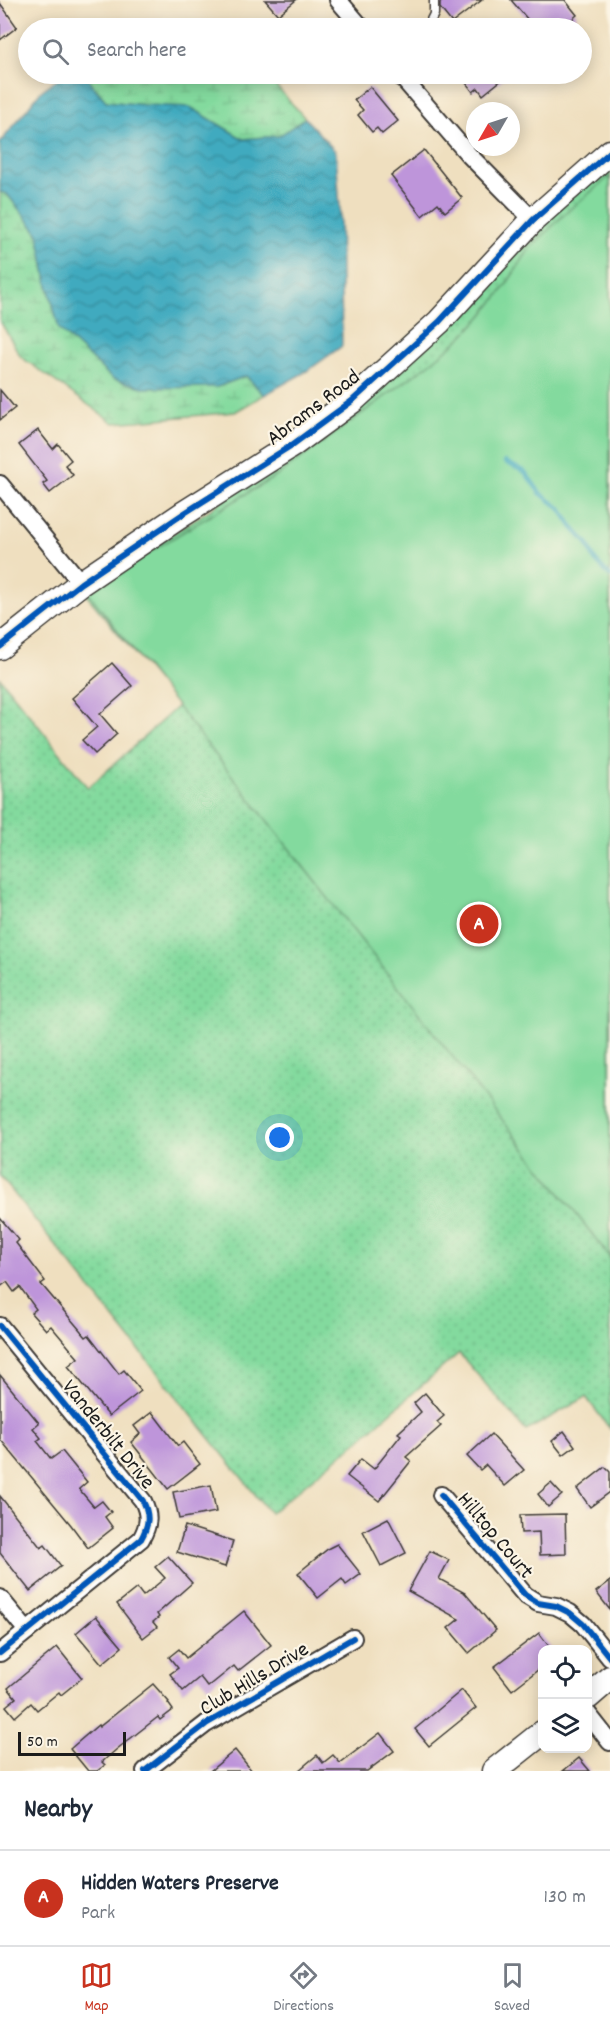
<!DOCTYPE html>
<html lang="en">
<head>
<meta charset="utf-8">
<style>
	:root { --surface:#fff; --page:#f6f6f7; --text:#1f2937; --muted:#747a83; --line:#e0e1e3; --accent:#c8321e }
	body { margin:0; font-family:Dekko,sans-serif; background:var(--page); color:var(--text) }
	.controls { position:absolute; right:18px; bottom:18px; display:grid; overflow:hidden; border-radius:12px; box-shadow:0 3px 15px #0003 }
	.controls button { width:54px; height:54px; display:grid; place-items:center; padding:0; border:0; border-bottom:2px solid var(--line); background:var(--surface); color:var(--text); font:30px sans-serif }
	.compass { position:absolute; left:466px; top:102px; width:54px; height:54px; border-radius:50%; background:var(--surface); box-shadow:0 3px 15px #0003; rotate:231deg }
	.scale { position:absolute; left:18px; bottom:15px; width:108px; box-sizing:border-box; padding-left:6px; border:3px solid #1c1c1c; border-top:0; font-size:16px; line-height:21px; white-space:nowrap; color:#1c1c1c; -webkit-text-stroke:4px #fcf5e5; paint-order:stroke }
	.you { position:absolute; left:280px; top:1138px; width:21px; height:21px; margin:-15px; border:4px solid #fff; border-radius:50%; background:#1a73e8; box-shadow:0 0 0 9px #1a73e833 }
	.badge { display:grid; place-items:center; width:39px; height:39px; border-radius:50%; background:var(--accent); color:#fff; font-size:20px; font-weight:700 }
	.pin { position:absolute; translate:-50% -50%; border:3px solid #fff; box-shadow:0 2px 6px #0006 }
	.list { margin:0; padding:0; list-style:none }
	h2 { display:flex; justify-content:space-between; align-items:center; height:78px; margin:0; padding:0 24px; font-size:26px }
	h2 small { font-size:20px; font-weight:400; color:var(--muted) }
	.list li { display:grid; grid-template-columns:39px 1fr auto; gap:18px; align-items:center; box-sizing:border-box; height:96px; padding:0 24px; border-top:2px solid var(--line) }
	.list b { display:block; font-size:22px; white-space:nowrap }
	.list p { margin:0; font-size:20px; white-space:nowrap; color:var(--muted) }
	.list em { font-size:20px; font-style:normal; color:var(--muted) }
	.icon { flex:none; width:33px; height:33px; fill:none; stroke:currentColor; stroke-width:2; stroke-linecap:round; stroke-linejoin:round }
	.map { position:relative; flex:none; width:610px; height:1771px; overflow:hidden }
	.search { position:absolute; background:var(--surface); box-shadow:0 3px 15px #0003; left:18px; right:18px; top:18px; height:66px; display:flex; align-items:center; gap:15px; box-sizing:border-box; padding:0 21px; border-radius:33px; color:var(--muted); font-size:22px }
	.sheet { height:174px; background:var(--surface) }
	nav { display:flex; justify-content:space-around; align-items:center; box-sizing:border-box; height:84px; border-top:2px solid var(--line); background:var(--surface); font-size:16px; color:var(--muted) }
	nav a { display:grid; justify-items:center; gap:3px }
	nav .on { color:var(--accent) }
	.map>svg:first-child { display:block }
	.grass { fill:url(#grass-dots); stroke:#507b5d; stroke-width:1.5 }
	.wetland { fill:url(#wetland-marsh); stroke:#507b5d; stroke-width:1.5 }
	.green { fill:#83da9e; stroke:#507b5d; stroke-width:1.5 }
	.water { fill:url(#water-waves); stroke:#2e636e; stroke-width:1.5 }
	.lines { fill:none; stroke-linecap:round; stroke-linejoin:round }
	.stream { stroke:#3faabf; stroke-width:4.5 }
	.building { fill:#be95da }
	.lane-casing { stroke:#3c3934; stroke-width:11 }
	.street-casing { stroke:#3c3934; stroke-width:20 }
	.secondary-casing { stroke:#3c3934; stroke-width:27 }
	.lane { stroke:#fff; stroke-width:8 }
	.street { stroke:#fff; stroke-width:16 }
	.secondary { stroke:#fff; stroke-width:24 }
	.cycleway-casing { stroke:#fcf5e5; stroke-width:10 }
	.cycleway { stroke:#0057b8; stroke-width:6 }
	.labels { text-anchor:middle; stroke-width:4.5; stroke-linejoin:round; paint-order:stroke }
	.street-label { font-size:22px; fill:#1c1c1c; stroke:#fcf5e5 }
</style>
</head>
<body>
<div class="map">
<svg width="610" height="1771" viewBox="0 0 610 1771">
	<defs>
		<pattern id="grass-dots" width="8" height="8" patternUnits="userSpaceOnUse" patternTransform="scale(1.5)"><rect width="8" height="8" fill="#83da9e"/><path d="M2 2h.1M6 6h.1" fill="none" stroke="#71ba88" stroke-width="1.8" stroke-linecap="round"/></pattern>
		<pattern id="wetland-marsh" width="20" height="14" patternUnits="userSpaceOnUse" patternTransform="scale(1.5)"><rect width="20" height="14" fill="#83da9e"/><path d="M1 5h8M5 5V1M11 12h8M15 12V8" fill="none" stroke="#71ba88"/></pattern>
		<pattern id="water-waves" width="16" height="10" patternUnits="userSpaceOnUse" patternTransform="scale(1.5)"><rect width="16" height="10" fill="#3faabf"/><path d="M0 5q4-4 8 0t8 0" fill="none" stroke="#348a9a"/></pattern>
	</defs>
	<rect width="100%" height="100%" fill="#fcf5e5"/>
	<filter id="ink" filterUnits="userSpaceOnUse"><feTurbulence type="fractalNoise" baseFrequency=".0167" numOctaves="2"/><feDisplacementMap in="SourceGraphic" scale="12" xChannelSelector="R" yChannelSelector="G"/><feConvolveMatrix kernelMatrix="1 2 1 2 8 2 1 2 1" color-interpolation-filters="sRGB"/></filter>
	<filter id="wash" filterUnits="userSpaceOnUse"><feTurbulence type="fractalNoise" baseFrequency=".008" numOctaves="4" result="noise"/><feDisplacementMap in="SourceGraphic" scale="24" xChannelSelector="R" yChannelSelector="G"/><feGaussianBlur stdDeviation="1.35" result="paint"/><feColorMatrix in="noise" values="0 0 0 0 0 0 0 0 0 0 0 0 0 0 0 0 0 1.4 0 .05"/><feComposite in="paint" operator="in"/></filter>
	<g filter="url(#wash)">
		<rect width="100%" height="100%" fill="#efdfbf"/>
		<polygon class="grass" points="610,162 610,1429 586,1397 526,1431 459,1353 358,1441 270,1513 0,1176 0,678 88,788 178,706 83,591 213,508"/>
		<g class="wetland">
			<polygon points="83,74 255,74 276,86 305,118 279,136 243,139 190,107 145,105 106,101"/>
			<polygon points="0,192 7,194 38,233 48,286 217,387 246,376 264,395 235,412 114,423 21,357 0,321"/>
		</g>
		<polygon class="green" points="610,176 610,1257 86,590 278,475 428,365 461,338 481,317 502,291 530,248 568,211"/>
		<polygon class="water" points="64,74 83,74 106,101 145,105 190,107 243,139 279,136 305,118 336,152 340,209 342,346 307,371 264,395 246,376 217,387 146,388 113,379 59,329 48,286 38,233 7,194 0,192 0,143 41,91"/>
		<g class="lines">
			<polyline class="stream" points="505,462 525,472 540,493 561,509 573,528 587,543 595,560 610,576"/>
		</g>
		<g id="blocks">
			<g class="building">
				<polygon points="265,0 296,0 278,15"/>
				<polygon points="444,0 482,0 452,23 440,8 440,3"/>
				<polygon points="511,0 565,0 577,15 563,27 556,19 545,28 535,28"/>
				<polygon points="0,3 17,27 0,40"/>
				<polygon points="470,74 509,74 483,95 478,88 473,92 463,79"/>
				<polygon points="370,87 398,121 382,134 377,128 372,132 358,115 363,110 354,100"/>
				<polygon points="424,150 462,198 445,212 438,203 422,216 391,176"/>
				<polygon points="0,390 15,408 0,420"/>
				<polygon points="38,430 53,449 58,444 71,460 65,465 73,475 50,493 43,484 47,481 19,445"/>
				<polygon points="112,663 132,686 100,714 117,734 95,754 82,740 97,727 72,698"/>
				<polygon points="0,1218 19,1240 16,1243 45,1281 41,1284 86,1337 89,1335 119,1374 124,1370 141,1391 109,1416 68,1366 78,1358 51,1326 46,1330 31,1313 36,1309 20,1287 14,1292 7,1282 0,1287"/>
				<polygon points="0,1375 39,1423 33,1428 41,1438 37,1441 51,1459 62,1451 87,1482 79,1489 94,1507 102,1501 111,1512 105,1517 113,1528 88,1548 71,1525 0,1439"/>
				<polygon points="425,1393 444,1416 437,1422 441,1426 406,1457 411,1461 379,1501 347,1476 361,1459 374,1469 401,1435 398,1433 421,1412 414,1403"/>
				<polygon points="152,1412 178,1446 183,1442 200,1464 168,1489 131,1442 140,1434 134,1426"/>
				<polygon points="564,1431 575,1446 563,1455 552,1441"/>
				<polygon points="491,1434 524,1470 505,1486 486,1465 480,1470 467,1456"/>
				<polygon points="605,1467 610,1472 610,1492 590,1507 577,1489"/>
				<polygon points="551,1483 562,1495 548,1507 538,1494"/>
				<polygon points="211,1485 216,1512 179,1519 173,1492"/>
				<polygon points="0,1496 41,1548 45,1545 61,1566 30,1591 0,1553"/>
				<polygon points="565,1514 566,1554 540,1555 539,1532 521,1533 520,1515"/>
				<polygon points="388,1518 406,1553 381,1566 363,1531"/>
				<polygon points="185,1526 233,1541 225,1567 177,1552"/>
				<polygon points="337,1544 361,1574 346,1585 342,1579 318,1598 298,1573 329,1548"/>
				<polygon points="430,1551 449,1560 439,1579 465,1593 496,1630 469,1653 448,1628 459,1619 408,1591"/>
				<polygon points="168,1556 192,1583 157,1614 159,1617 153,1622 157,1627 143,1638 117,1604 137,1588 143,1596 165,1578 155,1567"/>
				<polygon points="610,1581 610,1610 596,1592"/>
				<polygon points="244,1611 271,1645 238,1671 234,1666 208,1687 200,1677 183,1691 170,1674 178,1668 169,1657 179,1649 186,1658"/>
				<polygon points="96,1616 122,1647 102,1664 76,1633"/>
				<polygon points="539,1633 552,1650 543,1650 543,1666 512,1690 494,1667"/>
				<polygon points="57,1647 82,1678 61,1695 59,1692 37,1710 31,1703 15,1717 6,1706 16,1698 8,1688"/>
				<polygon points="153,1684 169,1702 168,1703 173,1710 160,1720 158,1717 117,1749 102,1762 105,1765 97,1771 88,1771 70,1749 98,1725 99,1727"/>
				<polygon points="462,1690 476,1708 429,1746 415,1729"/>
				<polygon points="380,1733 394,1751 367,1771 298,1771 317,1755 323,1763 333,1755 340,1763"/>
				<polygon points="235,1750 252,1771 210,1771"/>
				<polygon points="579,1758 590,1771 563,1771"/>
			</g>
		</g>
	</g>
	<g filter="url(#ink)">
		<use href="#blocks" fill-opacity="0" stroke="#3c3934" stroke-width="1.5"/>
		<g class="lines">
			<g class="lane-casing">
				<polyline id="lane" points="427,28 434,14 434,0"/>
			</g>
			<g class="street-casing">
				<g id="street">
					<polyline points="338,0 362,28"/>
					<polyline points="399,74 469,155 533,220"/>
					<polyline points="0,484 81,583"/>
					<path d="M0 1326 143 1501C150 1515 149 1525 141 1539L0 1653"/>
					<polyline points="441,1495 525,1595 538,1603 556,1606 570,1613 583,1624 610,1658"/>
					<polyline points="0,1598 27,1631"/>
					<polyline points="588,1714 610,1742"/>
					<polyline points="145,1771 206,1724 353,1638"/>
				</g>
			</g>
			<g class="secondary-casing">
				<g id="secondary">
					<polyline points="0,647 81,583 183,514 292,445 352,401 439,322 533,220 610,152"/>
					<polyline points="588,1697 610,1678"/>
					<polyline points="494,1771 542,1733"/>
				</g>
			</g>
			<use href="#lane" class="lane"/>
			<use href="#street" class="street"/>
			<use href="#secondary" class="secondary"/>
			<g class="cycleway-casing">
				<g id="cycleway">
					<polyline points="0,647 81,583 183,514 292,445 352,401 439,322 533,220 610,152"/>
					<path d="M0 1326 143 1501C150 1515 149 1525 141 1539L0 1653"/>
					<polyline points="441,1495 525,1595 538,1603 556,1606 570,1613 583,1624 610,1658"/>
					<polyline points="145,1771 206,1724 353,1638"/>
				</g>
			</g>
			<use href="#cycleway" class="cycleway"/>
		</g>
	</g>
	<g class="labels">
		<g class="street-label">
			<text transform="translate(312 406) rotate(-37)" y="8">Abrams Road</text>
			<text transform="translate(110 1433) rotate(51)" y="8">Vanderbilt Drive</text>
			<text transform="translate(497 1534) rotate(50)" y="8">Hilltop Court</text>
			<text transform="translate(253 1677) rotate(-31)" y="8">Club Hills Drive</text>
		</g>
	</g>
</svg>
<div class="controls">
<button><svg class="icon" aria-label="locate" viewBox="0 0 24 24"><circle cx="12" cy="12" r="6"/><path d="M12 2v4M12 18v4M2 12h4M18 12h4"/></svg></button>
<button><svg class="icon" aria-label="layers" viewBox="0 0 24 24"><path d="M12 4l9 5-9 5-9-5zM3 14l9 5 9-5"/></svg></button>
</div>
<svg class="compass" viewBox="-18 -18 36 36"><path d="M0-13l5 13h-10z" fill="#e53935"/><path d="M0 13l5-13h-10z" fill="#747a83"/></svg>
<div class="scale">50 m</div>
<div class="you"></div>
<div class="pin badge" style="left:479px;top:924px">A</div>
<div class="search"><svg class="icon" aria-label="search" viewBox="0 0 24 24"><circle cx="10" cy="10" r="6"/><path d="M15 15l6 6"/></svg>Search here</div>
</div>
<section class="sheet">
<h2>Nearby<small></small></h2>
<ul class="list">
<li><span class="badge">A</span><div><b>Hidden Waters Preserve</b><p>Park</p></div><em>130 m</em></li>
</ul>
</section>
<nav>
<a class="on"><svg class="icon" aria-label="map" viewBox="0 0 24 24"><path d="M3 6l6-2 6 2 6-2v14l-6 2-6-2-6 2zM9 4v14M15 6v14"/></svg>Map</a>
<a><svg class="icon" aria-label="directions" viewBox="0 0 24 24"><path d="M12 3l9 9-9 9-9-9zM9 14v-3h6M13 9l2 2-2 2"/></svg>Directions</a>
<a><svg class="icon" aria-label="saved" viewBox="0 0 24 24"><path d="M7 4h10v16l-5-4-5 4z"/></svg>Saved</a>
</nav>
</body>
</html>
